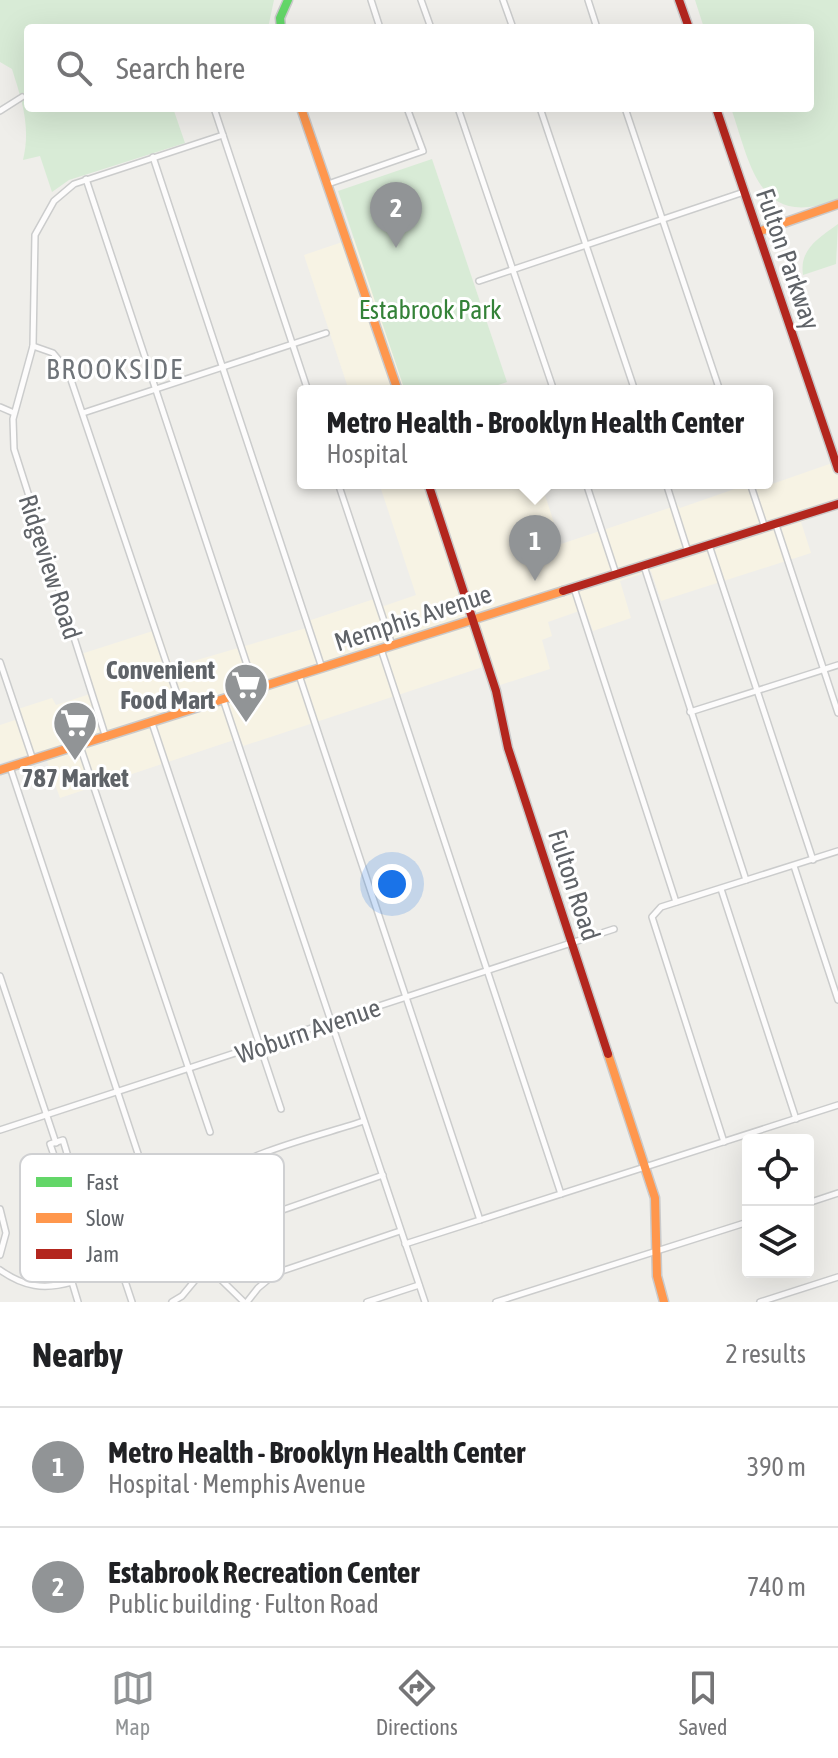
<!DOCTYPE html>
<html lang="en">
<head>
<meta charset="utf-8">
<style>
	:root { --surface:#fff; --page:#f6f6f6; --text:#202124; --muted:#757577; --line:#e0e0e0; --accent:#919496 }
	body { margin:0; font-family:"Asap Condensed",sans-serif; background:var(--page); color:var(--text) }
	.controls { position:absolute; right:24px; bottom:24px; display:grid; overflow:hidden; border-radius:8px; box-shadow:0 8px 32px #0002 }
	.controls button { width:72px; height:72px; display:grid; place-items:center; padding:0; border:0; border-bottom:2px solid var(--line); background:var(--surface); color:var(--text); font:40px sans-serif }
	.you { position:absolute; left:392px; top:884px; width:28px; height:28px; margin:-20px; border:6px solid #fff; border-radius:50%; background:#1a73e8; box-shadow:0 0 0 12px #1a73e833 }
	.badge { display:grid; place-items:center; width:52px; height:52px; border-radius:50%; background:var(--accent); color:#fff; font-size:26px; font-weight:700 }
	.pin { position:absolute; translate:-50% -66px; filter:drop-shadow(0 2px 4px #0008) }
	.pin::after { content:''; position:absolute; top:42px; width:28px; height:24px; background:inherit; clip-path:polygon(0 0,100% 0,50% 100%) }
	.popup { position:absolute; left:297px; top:385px; width:476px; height:104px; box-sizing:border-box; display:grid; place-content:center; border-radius:8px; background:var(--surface); filter:drop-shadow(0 2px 6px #0005); font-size:26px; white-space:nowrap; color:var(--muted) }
	.popup b { font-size:30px; color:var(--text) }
	.popup::after { content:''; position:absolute; left:50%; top:100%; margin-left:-16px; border:16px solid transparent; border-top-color:var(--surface) }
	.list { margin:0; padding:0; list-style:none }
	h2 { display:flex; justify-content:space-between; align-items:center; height:104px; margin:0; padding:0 32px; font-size:34px }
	h2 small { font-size:26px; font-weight:400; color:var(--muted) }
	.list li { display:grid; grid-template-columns:52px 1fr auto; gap:24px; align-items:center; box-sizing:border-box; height:120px; padding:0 32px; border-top:2px solid var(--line) }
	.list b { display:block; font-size:30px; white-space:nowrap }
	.list p { margin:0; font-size:26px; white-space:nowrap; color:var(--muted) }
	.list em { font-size:26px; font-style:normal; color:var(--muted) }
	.icon { flex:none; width:44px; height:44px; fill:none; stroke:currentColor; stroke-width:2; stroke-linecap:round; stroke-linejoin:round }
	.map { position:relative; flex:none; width:838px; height:1302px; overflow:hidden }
	.search { position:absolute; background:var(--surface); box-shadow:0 8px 32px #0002; left:24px; right:24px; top:24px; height:88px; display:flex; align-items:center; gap:20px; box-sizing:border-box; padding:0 28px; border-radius:8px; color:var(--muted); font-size:30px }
	.sheet { height:344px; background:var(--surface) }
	nav { display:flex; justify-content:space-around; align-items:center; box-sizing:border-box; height:112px; border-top:2px solid var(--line); background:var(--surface); font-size:22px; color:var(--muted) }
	nav a { display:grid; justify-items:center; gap:4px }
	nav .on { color:var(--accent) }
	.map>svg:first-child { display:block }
	.commercial { fill:#f7f3e4 }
	.green { fill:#d8ebd6 }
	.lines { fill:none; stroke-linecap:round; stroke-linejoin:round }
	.street-casing { stroke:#cbcccc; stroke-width:8 }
	.fast-casing { stroke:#cacacb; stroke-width:11 }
	.slow-casing { stroke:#cacacb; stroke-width:11 }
	.jam-casing { stroke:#cacacb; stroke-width:11 }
	.street { stroke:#fdfcfc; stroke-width:5 }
	.fast { stroke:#63d668; stroke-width:8 }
	.slow { stroke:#ff974d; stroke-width:8 }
	.jam { stroke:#b3261e; stroke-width:8 }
	.labels { text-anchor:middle; stroke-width:6; stroke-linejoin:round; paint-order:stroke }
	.street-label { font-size:26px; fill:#5f6368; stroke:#fff }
	.park-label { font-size:26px; fill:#348238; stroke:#fff }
	.poi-label { font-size:26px; font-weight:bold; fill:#5f6368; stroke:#fff; text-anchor:end }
	.neighbourhood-label { font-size:28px; letter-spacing:2px; fill:#70757a; stroke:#fff }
	.key { fill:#fff; stroke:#cfd0d2; stroke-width:2 }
	.key-label { font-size:22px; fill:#5f6368 }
</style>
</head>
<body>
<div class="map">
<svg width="838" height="1302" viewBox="0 0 838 1302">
	<rect width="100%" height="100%" fill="#efeeea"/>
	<g class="commercial">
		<polygon points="354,238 405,391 349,391 304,255"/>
		<polygon points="838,461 838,509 801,522 811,553 661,601 651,571 620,581 631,618 593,631 585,609 548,622 552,636 542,640 550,669 500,685 492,664 243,746 240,738 60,798 43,750 0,763 0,725 21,718 18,709 52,698 56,705 93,693 81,654 159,629 173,667 306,628 305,622 377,598 381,607 416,595 379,483 541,483 561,544 678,505 680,508 749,484 752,491"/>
	</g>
	<g class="green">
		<path d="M0 0H274L268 28H28V108H173L185 143 69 180 52 192 40 156 23 160C31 127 22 101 12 69L0 62Z"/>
		<path d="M695 0H838V199C759 231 751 166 731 108H810V28H704Z"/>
		<polygon points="432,159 507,382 481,391 405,391 338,191"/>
		<path d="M838 224 836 264 803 275C799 249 819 238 838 224Z"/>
	</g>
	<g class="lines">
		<g class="street-casing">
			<g id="street">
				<polyline points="371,0 380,28"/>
				<polyline points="421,0 431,28"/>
				<polyline points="503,0 513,28"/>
				<polyline points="588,0 597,28"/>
				<polyline points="214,108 308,391"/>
				<polyline points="458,108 554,391"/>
				<polyline points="540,108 635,391"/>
				<polyline points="625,108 720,391"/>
				<polyline points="0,111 22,97"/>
				<polyline points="153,157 322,668"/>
				<polyline points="86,179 255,689"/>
				<polyline points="328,184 423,151 407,108"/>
				<polyline points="479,281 744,192"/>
				<polyline points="33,346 53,353 68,371 183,712"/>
				<polyline points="0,407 14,413"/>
				<polyline points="83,413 326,333"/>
				<polyline points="338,483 392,645"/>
				<polyline points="586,483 616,574"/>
				<polyline points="666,483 688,552"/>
				<polyline points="750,483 765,528"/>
				<polyline points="776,525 838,713"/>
				<polyline points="709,545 813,860"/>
				<polyline points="644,566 746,880"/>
				<polyline points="574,588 676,902"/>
				<polyline points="381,649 561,1194"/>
				<polyline points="0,662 33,760"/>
				<polyline points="299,675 480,1220"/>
				<polyline points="223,699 425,1302"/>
				<polyline points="690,712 838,665"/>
				<polyline points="152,723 281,1109"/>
				<polyline points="106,738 14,449 13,419 33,346 35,235 54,201 74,184 223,135"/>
				<polyline points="80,746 210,1132"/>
				<polyline points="10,767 157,1211 170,1230 244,1302"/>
				<polyline points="794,866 838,1000"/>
				<polyline points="721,889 796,1119"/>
				<polyline points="0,976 56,1143"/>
				<polyline points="0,1130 614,929"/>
				<polygon points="63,1140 69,1160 57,1164 50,1144"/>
				<polyline points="724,1142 652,917 661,907 838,851"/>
				<polyline points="808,1203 838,1193"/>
				<polyline points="0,1209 6,1233 0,1255"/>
				<polyline points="405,1244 838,1105"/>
				<path d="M0 1270C24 1287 44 1290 72 1282L78 1302"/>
				<path d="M132 1302 120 1266C171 1247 175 1210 214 1179 247 1152 322 1135 364 1121"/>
				<polyline points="172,1302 182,1296 230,1238 251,1221 383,1175"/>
				<polyline points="247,1302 258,1288 276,1273 400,1231"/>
				<polyline points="367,1302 419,1285"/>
				<polyline points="496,1302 748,1222"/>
				<polyline points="760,1302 838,1277"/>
			</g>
		</g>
		<g class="fast-casing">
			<polyline id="fast" points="281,28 280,18 288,0"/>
		</g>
		<g class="slow-casing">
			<g id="slow">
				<polyline points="301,108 398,391"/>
				<polyline points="758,232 838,204"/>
				<polyline points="0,770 563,591"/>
				<polyline points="608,1054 655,1198 657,1276 664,1302"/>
			</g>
		</g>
		<g class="jam-casing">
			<g id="jam">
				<polyline points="679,0 689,28"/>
				<polyline points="716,108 838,469"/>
				<polyline points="428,483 496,691 508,748 608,1054"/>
				<polyline points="563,591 838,504"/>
			</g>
		</g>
		<use href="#street" class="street"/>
		<use href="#fast" class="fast"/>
		<use href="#slow" class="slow"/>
		<use href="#jam" class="jam"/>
	</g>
	<defs>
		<g id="supermarket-pin" transform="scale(2.3)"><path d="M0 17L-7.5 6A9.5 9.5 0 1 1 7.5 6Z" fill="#919496" stroke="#fff"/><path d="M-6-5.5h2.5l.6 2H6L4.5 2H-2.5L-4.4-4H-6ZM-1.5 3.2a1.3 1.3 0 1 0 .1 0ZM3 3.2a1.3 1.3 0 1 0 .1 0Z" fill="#fff"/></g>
	</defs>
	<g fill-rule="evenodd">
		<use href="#supermarket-pin" x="246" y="685"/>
		<use href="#supermarket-pin" x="75" y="723"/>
	</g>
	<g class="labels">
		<g class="street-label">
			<text transform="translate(788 259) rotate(71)" y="9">Fulton Parkway</text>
			<text transform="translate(50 567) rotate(72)" y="9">Ridgeview Road</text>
			<text transform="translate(413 618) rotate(-18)" y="9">Memphis Avenue</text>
			<text transform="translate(574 885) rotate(72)" y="9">Fulton Road</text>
			<text transform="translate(308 1031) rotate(-19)" y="9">Woburn Avenue</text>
		</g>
		<g class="park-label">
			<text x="430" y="319">Estabrook Park</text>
		</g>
		<g class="poi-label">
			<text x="215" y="679">Convenient<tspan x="215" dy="30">Food Mart</tspan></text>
			<text x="75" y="787" text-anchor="middle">787 Market</text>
		</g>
		<g class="neighbourhood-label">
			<text x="115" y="379">BROOKSIDE</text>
		</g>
	</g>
	<rect x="20" y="1154" width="264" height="128" rx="12" class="key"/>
	<rect x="36" y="1177" width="36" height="10" fill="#63d668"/>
	<rect x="36" y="1213" width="36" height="10" fill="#ff974d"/>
	<rect x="36" y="1249" width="36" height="10" fill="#b3261e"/>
	<g class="key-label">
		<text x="86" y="1190">Fast</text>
		<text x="86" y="1226">Slow</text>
		<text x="86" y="1262">Jam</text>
	</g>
</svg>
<div class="controls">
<button><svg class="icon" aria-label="locate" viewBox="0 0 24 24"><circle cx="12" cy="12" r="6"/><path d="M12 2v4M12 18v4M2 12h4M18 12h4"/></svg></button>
<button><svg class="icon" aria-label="layers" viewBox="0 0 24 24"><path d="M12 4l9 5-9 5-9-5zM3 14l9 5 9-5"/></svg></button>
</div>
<div class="you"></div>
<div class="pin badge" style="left:535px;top:581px">1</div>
<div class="popup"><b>Metro Health - Brooklyn Health Center</b>Hospital</div>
<div class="pin badge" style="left:396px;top:248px">2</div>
<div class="search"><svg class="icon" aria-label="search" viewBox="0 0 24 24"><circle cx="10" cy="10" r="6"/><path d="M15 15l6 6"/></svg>Search here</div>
</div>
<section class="sheet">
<h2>Nearby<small>2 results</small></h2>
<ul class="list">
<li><span class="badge">1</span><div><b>Metro Health - Brooklyn Health Center</b><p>Hospital · Memphis Avenue</p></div><em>390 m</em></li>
<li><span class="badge">2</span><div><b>Estabrook Recreation Center</b><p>Public building · Fulton Road</p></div><em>740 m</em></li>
</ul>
</section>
<nav>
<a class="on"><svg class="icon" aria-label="map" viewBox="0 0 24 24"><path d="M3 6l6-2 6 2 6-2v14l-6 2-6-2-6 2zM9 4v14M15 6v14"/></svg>Map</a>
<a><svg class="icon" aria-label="directions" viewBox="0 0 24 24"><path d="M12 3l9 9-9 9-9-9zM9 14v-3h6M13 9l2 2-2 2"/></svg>Directions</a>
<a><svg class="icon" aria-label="saved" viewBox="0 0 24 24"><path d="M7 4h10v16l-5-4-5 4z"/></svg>Saved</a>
</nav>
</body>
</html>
